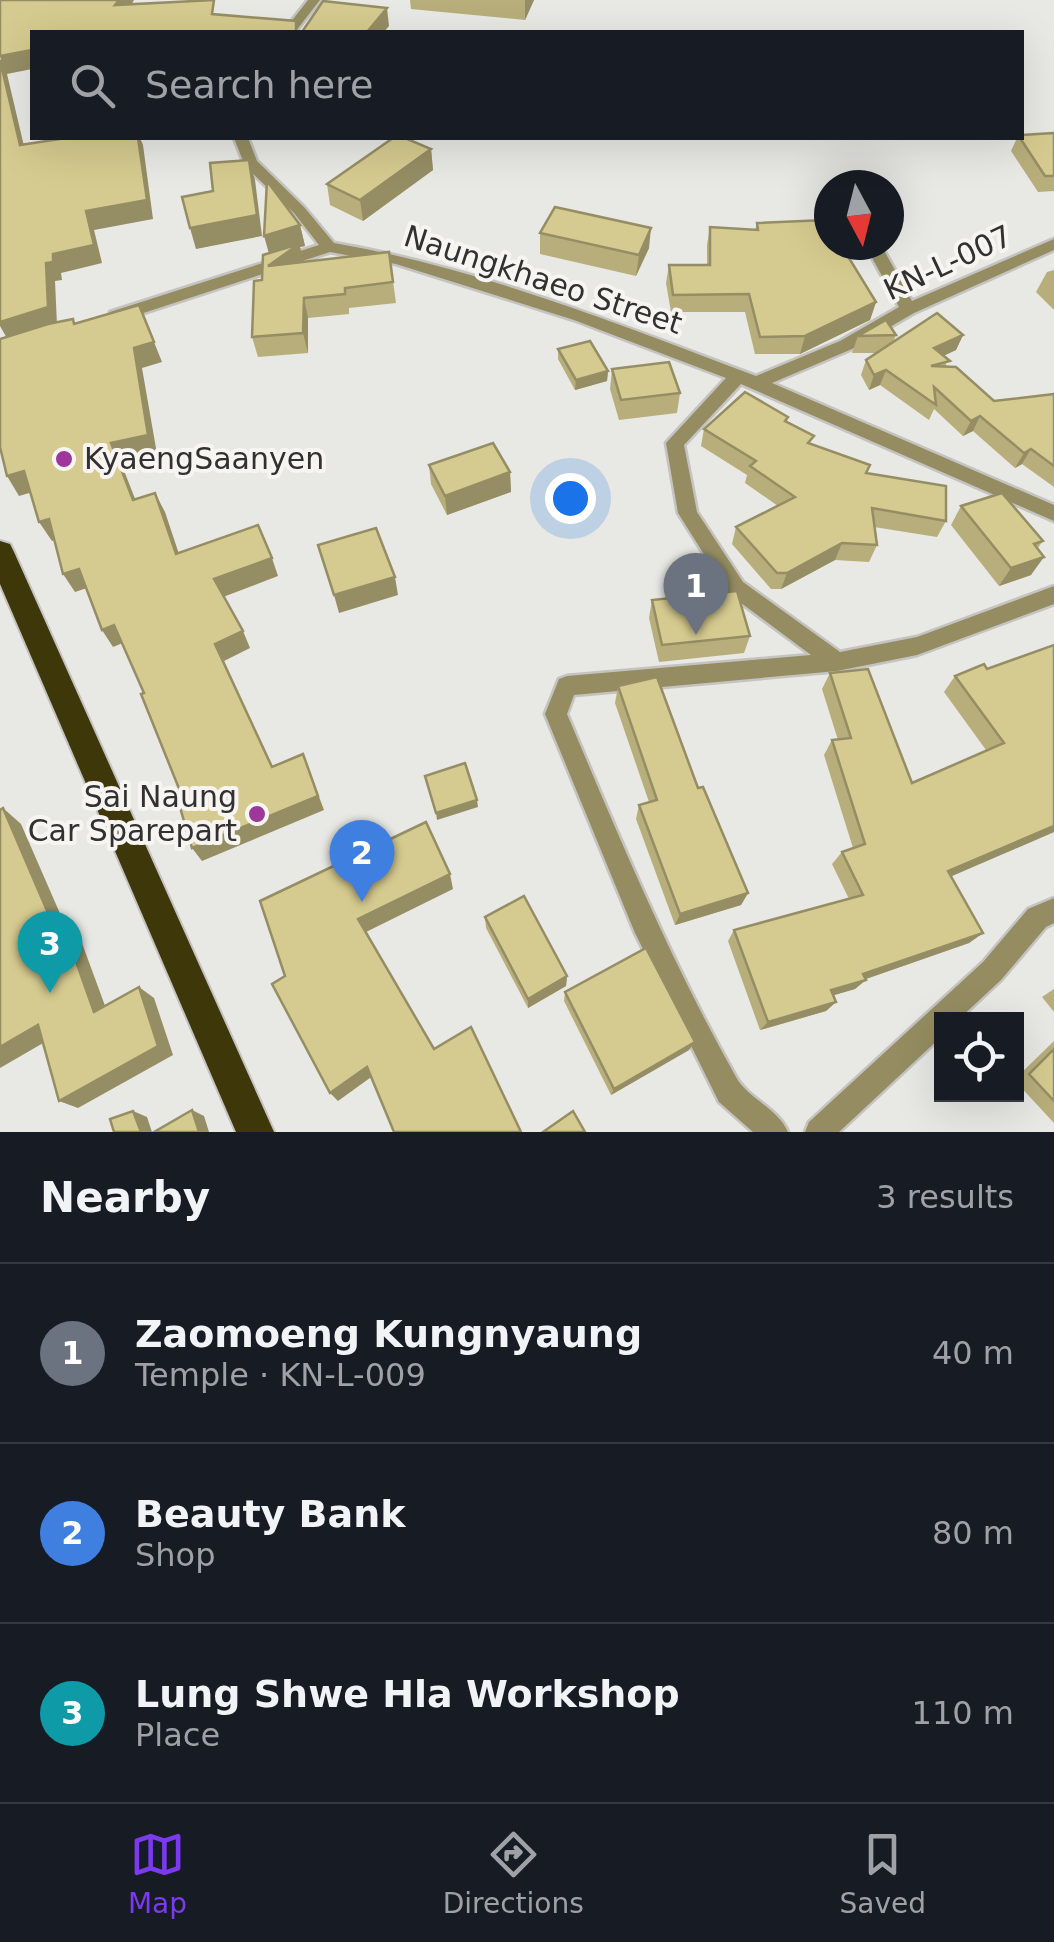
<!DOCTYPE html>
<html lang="en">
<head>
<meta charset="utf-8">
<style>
	:root { --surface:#171b24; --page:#20242c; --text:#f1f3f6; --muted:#9ea1a6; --line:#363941; --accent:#7c3aed }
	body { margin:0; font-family:"DejaVu Sans",sans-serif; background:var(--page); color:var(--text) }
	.controls { position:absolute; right:30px; bottom:30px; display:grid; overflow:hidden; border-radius:0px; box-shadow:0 10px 40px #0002 }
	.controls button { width:90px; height:90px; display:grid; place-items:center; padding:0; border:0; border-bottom:2px solid var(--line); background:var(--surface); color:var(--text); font:50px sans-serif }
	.compass { position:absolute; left:814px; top:170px; width:90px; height:90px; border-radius:50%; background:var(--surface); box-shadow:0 10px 40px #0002; rotate:173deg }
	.you { position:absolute; left:570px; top:498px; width:35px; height:35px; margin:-25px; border:8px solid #fff; border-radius:50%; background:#1a73e8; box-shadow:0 0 0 15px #1a73e833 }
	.badge { display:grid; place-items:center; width:65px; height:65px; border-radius:50%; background:var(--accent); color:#fff; font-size:32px; font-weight:700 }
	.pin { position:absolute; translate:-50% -82px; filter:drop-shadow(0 2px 5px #0008) }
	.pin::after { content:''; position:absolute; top:52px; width:35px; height:30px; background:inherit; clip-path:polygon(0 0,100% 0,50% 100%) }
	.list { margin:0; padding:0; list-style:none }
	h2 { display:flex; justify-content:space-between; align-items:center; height:130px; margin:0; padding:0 40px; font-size:42px }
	h2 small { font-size:32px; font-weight:400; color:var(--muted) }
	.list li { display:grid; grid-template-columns:65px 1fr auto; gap:30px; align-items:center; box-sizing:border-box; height:180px; padding:0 40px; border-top:2px solid var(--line) }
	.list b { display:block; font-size:38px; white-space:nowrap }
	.list p { margin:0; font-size:32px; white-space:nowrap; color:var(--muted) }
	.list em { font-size:32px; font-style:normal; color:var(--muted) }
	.icon { flex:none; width:55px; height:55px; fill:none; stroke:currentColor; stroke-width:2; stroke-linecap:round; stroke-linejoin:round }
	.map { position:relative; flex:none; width:1054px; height:1132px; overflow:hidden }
	.search { position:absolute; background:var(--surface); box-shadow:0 10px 40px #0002; left:30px; right:30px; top:30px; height:110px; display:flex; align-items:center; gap:25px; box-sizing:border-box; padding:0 35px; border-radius:0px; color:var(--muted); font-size:38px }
	.sheet { height:670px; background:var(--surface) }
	nav { display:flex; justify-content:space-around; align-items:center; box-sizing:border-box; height:140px; border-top:2px solid var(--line); background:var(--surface); font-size:28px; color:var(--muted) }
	nav a { display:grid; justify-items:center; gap:5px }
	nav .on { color:var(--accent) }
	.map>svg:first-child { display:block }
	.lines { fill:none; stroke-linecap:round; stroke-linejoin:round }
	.minor-casing { stroke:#c4c3c0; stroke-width:5 }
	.trunk-casing { stroke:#c4c3c0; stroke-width:4 }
	.minor { fill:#958d61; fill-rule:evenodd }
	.trunk { fill:#3e370a; fill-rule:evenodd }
	.wall { fill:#b7ae7b }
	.shaded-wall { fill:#958d64 }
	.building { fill:#d5ca8f; stroke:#958d64; stroke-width:2.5 }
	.poi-dot { fill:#9e379a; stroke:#f6f5f1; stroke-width:4 }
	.labels { text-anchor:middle; stroke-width:8; stroke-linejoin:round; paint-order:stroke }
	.street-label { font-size:30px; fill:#323130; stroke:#f6f5f1 }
	.poi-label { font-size:30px; fill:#323130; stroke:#f6f5f1; text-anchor:start }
</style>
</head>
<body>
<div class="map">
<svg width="1054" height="1132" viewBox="0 0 1054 1132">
	<rect width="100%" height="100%" fill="#e8e8e4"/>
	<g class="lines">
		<g class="minor-casing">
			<g id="minor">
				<polygon points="308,0 320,0 295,32 283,32"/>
				<path d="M234 138H248L257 161 304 207 334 243C479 268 618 324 756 376L840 341 899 307 865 245H881L912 301 1054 239V250L914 313 852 349 772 383 1054 505V521L741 384 684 445 697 512 743 582 840 652 917 637 1054 586V604L917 655 837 671 574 695 567 714C619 837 670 960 736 1077 748 1099 778 1108 788 1132H753L719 1102 635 933 545 714 559 679 567 676 811 655 729 594 678 513 666 443 726 378 574 320 396 264 330 252 122 320H110V312L319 245 294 213 245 166Z"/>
				<polygon points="1054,898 1054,923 1046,927 1001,980 959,1019 942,1019 942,1036 839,1132 805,1132 809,1122 983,962 1028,909"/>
			</g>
		</g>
		<g class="trunk-casing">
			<polygon id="trunk" points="0,541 10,544 14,552 274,1132 236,1132 0,584"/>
		</g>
		<use href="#minor" class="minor"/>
		<use href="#trunk" class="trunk"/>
	</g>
	<g class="wall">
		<polygon points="410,0 534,0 525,20 411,9"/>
		<polygon points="1054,133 1054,191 1038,192 1011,151 1017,138"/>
		<polygon points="431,149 433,170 363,221 330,205 327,184"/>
		<polygon points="757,223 876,302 870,320 800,354 755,354 745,312 671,312 666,283 669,265 707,265 707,245 710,227 755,230"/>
		<polygon points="300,225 305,246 300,247 303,262 389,252 396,303 349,308 349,314 308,318 308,353 258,357 252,337 262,280"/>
		<polygon points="540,233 649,248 636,276 540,254"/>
		<polygon points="1054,270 1054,310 1036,292 1047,272"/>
		<polygon points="896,335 893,343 963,335 956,350 943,356 947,367 994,401 1054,394 1054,487 1022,464 1015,468 973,431 963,436 934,409 929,420 880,385 869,390 861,375 866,360 877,353 852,353 858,336"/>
		<polygon points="558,349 608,371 607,381 575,390 558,359"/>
		<polygon points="612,369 680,393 677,413 619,420 610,389"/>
		<polygon points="787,422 811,444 866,473 946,521 937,537 874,527 877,545 869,562 835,560 781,589 771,589 732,544 736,527 778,506 745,483 747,475 701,446 704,429"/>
		<polygon points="429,465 510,472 511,492 447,515 431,484"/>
		<polygon points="961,506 1043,541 1037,549 1031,575 999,586 951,525"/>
		<polygon points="652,600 750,636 744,653 659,662 649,618"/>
		<polygon points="1054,645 1054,832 951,876 983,933 969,943 866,979 855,989 833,995 836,1002 826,1011 760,1030 728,941 734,930 849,899 832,864 842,852 853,848 824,755 832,740 838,740 822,689 830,673 912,783 986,750 944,692 955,676 987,669"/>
		<polygon points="618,686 698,788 748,893 741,905 675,925 636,819 639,805 649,802 615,703"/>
		<polygon points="485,917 567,976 566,986 528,1008 486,928"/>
		<polygon points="1054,989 1054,1012 1042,997"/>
		<polygon points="565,992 689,1050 611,1095 564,1001"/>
		<polygon points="1054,1041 1054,1123 1016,1082 1016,1078"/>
	</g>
	<g class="shaded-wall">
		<polygon points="119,0 134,0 121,23 115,5"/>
		<polygon points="525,0 534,0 525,20"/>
		<polygon points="387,8 389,26 384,32 367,32"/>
		<polygon points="32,50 32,69 7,74 28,163 20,145 0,56"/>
		<polygon points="138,138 140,138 143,145 153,219 94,230 102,263 61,273 62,280 55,281 57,325 8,340 0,326 0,322 86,211"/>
		<polygon points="431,149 433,170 363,221 360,200"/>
		<polygon points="249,160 255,180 262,236 196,249 190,228"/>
		<polygon points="300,225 305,246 300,247 304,264 268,266 270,257 264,236"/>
		<polygon points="651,228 649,248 636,276 639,255"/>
		<polygon points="304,298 308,318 308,353 303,333"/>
		<polygon points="876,302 870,320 800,354 805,336"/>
		<polygon points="963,335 956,350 928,363 934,348"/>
		<polygon points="154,342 162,362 142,368 157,454 121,463 143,519 133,500 111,443 134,348"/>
		<polygon points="886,370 880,385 869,390 874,375"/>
		<polygon points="608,371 607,381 575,390 576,380"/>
		<polygon points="980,416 973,431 963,436 971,421"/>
		<polygon points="1031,449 1022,464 1015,468 1024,453"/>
		<polygon points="24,471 36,491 19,496 7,476"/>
		<polygon points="510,472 511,492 447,515 445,496"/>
		<polygon points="155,493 165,512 185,572 176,554"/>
		<polygon points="49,519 61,538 52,541 39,522"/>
		<polygon points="842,543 835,560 781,589 787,573"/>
		<polygon points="1044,557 1031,575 999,586 1011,568"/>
		<polygon points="272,558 278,576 223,597 214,579"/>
		<polygon points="79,569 90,587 75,592 63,574"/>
		<polygon points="395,577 398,595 339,613 334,595"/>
		<polygon points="114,625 125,642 113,647 102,630"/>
		<polygon points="243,631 250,648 224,661 215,644"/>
		<polygon points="303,754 324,810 202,861 192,848"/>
		<polygon points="477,800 478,807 437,820 436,813"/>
		<polygon points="3,808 21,824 65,925 79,935 111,1022 94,1012 54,927"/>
		<polygon points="1054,826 1054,832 936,883 948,871"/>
		<polygon points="450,874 453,889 364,933 358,919"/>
		<polygon points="748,893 741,905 675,925 680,914"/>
		<polygon points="983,933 969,943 857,982 866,980 855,989 821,999 831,990 863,974"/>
		<polygon points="567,976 566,986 528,1008 528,999"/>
		<polygon points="139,987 154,998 173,1055 78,1108 59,1101"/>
		<polygon points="836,1002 826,1011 760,1030 768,1022"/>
		<polygon points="38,1025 57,1035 0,1068 0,1047"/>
		<polygon points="695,1042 689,1050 611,1095 614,1089"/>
		<polygon points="367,1067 374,1075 338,1101 330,1093"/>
		<polygon points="192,1110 204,1116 209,1132 199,1132"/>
		<polygon points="133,1111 147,1117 152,1132 141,1132"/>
	</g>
	<g class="building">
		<polygon points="0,0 119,0 115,5 214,0 212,14 296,21 296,32 32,32 32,50 0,56"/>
		<polygon points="323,1 387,8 367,32 302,32"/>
		<polygon points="0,60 20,145 66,138 138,138 147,200 86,211 94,245 53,254 53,262 46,263 48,307 0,322"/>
		<polygon points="1054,133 1054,176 1045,176 1020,138 1022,138 1022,135"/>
		<polygon points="393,138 405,138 431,149 360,200 327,184"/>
		<polygon points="249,160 257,215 190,228 182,197 213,191 210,163"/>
		<polygon points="267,181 300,225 264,236"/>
		<polygon points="555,207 651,228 639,255 540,233"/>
		<polygon points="826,220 829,225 829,245 841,245 876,302 805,336 760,337 749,294 673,295 669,265 710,265 710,227 758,230 757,223"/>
		<polygon points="299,244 268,266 389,252 393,282 345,288 345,294 304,298 303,333 252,337 254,281 262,280 263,255"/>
		<polygon points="139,305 154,342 134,348 148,435 111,443 133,500 155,493 176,554 258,525 272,558 214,579 243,631 215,644 272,767 303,754 318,796 192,848 179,804 184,801 141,694 144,693 114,625 102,630 79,569 63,574 49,519 39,522 24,471 7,476 0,447 0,339 48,324 73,319 74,324"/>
		<polygon points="937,313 963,335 934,348 950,361 931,366 956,367 994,401 1054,394 1054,466 1031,449 1024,453 980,416 971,421 934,387 936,405 886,370 874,375 866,360"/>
		<polygon points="886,320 896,335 858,336"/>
		<polygon points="590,341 608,371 576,380 558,349"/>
		<polygon points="669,362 680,393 621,400 612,369"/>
		<polygon points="745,392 788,417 785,421 814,436 808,443 870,465 866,473 946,486 946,521 872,508 877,545 842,543 787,573 777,573 736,527 795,497 750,466 756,461 704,429"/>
		<polygon points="493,443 510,472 445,496 429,465"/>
		<polygon points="1002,493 1043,541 1034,544 1044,557 1011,568 961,506"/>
		<polygon points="376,528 395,577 334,595 318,545"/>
		<polygon points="737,591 750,636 662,645 652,600"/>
		<polygon points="1054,645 1054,826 948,871 983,933 863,974 866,980 831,990 836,1002 768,1022 734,930 863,895 842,852 865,844 832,740 851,738 830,673 868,669 912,783 1004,743 955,676 984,664 987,669"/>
		<polygon points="657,677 698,788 703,787 748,893 680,914 639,805 657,800 618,686"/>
		<polygon points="465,763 477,800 436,813 425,776"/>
		<polygon points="3,808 54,927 62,922 94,1012 139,987 158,1046 59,1101 38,1025 0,1047 0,810"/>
		<polygon points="426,822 450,874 358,919 434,1049 471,1027 521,1132 394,1132 367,1067 330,1093 272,984 285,976 260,901"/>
		<polygon points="524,896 567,976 528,999 485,917"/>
		<polygon points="646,948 695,1042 614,1089 565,992"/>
		<polygon points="1054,1049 1054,1101 1029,1074"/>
		<polygon points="192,1110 199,1132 154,1132"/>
		<polygon points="133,1111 141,1132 114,1132 110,1119"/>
		<polygon points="573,1111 585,1132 543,1132"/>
	</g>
	<g class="poi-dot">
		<circle cx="64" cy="459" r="10"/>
		<circle cx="257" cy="814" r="10"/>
	</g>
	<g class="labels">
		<g class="street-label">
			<text transform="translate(948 263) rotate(-25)" y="10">KN-L-007</text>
			<text transform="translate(543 280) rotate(18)" y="10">Naungkhaeo Street</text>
		</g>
		<g class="poi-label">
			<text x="84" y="469">KyaengSaanyen</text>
			<text x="237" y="807" text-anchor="end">Sai Naung<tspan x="237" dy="34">Car Sparepart</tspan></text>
		</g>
	</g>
</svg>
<div class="controls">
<button><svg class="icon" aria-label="locate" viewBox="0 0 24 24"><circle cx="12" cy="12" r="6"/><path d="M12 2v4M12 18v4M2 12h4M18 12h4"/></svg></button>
</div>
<svg class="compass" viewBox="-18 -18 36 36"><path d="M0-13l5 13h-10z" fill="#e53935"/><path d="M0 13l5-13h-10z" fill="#9ea1a6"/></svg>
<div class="you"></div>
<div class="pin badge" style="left:696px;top:635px;background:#6b7280">1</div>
<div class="pin badge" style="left:362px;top:902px;background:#3f7fe0">2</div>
<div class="pin badge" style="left:50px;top:993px;background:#0f9aa8">3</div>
<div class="search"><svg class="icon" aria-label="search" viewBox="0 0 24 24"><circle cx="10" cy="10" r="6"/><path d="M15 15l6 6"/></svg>Search here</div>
</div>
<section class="sheet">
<h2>Nearby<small>3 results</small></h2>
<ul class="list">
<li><span class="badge" style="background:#6b7280">1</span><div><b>Zaomoeng Kungnyaung</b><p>Temple · KN-L-009</p></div><em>40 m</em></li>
<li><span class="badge" style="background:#3f7fe0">2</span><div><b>Beauty Bank</b><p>Shop</p></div><em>80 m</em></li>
<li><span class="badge" style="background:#0f9aa8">3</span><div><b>Lung Shwe Hla Workshop</b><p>Place</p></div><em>110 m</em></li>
</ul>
</section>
<nav>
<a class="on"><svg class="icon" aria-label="map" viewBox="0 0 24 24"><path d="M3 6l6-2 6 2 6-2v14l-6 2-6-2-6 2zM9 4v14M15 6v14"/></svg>Map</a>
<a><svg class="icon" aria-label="directions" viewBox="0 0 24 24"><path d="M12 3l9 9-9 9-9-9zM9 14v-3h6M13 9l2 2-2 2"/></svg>Directions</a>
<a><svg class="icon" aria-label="saved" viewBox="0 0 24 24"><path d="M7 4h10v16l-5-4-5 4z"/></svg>Saved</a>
</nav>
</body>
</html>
